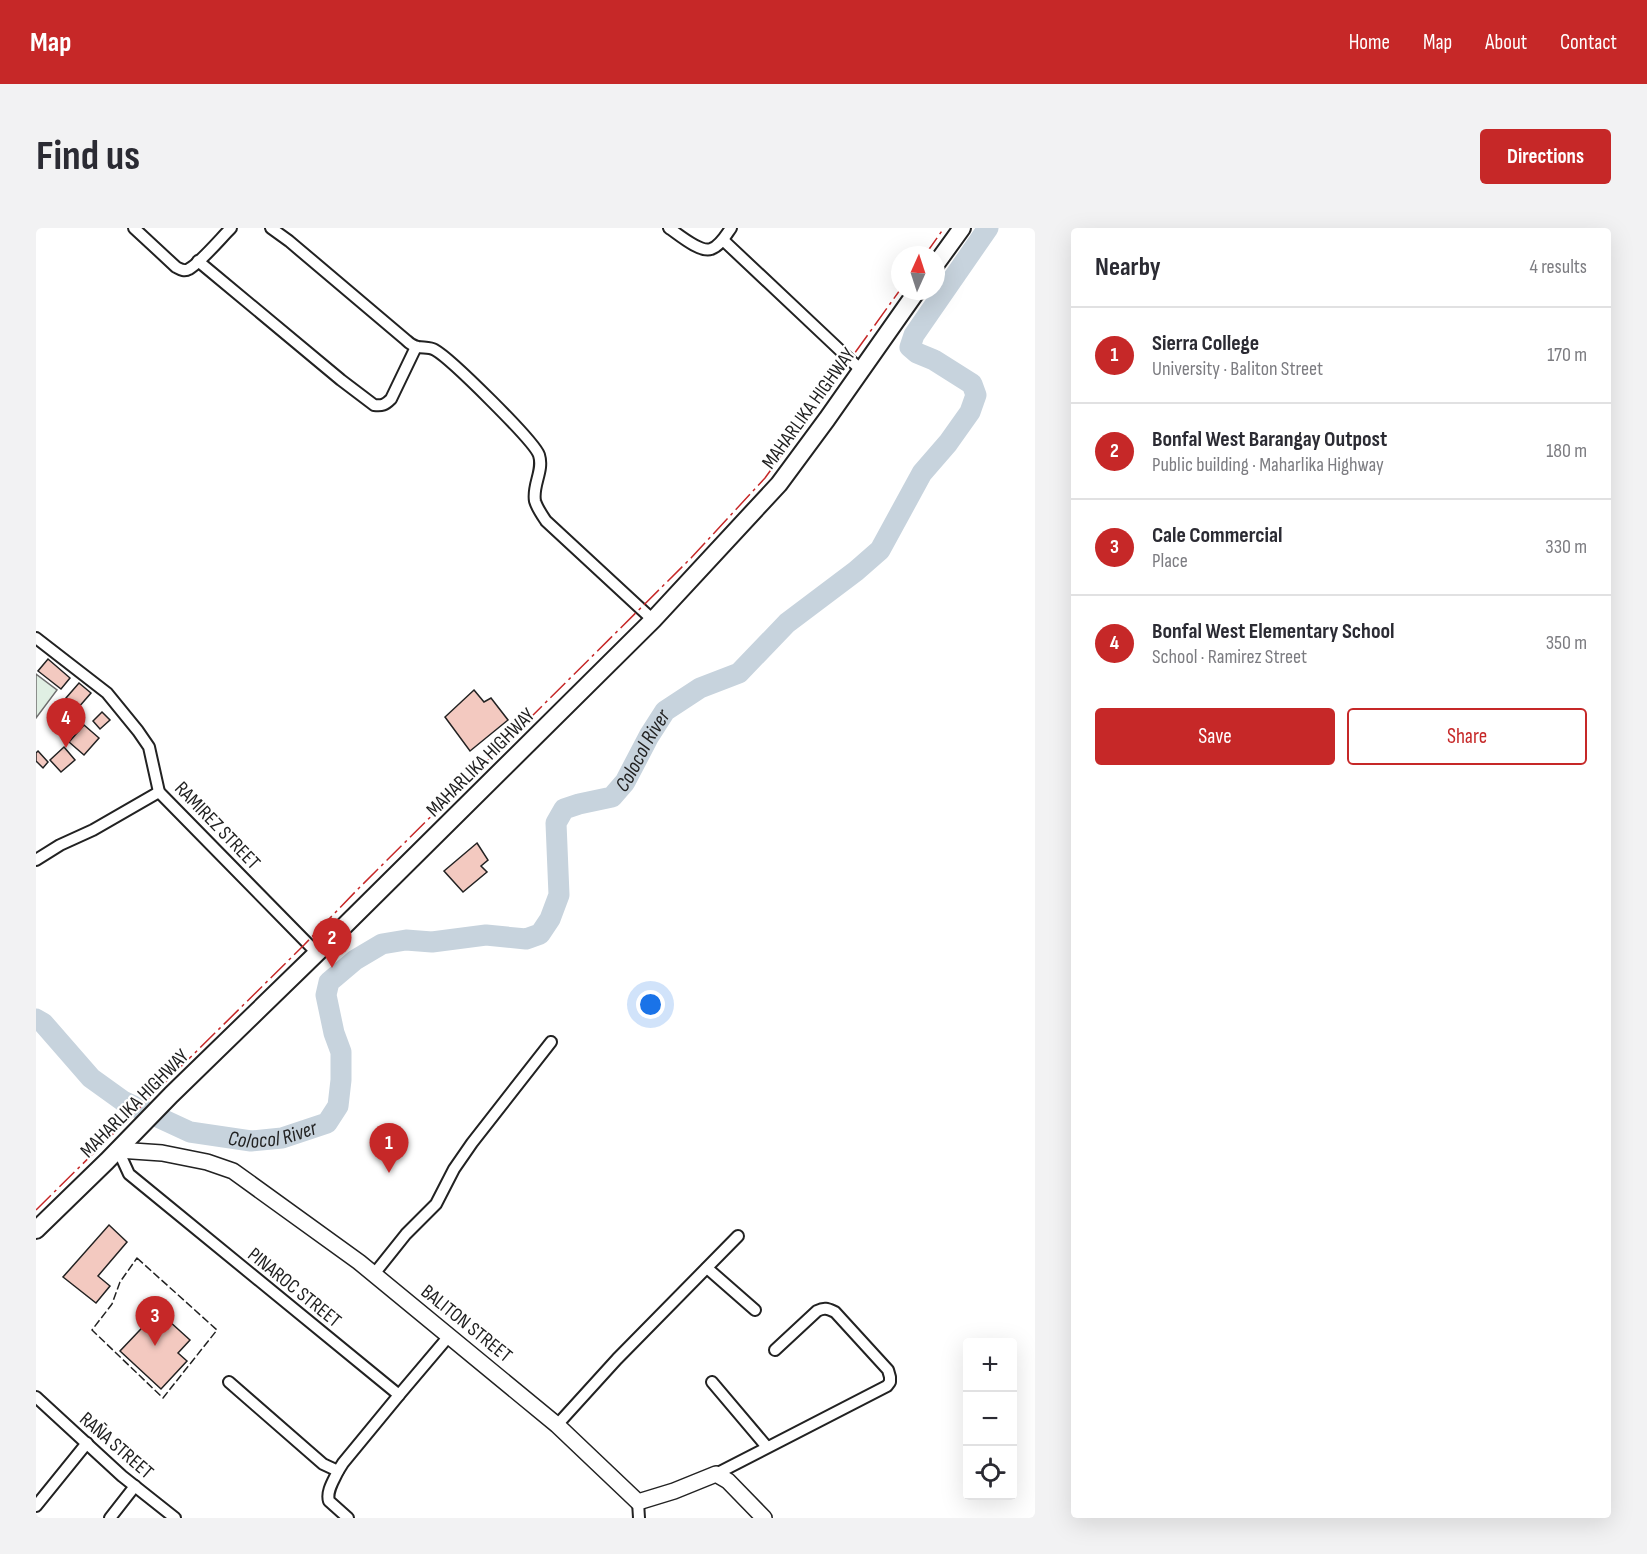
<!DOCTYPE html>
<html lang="en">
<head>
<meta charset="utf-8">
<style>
	:root { --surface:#fff; --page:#f2f2f3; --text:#2b2b33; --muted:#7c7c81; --line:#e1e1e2; --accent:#c62828 }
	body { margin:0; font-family:"Sofia Sans Condensed",sans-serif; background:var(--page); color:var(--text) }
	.controls { position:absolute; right:18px; bottom:18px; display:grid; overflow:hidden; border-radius:6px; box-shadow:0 6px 24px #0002 }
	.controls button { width:54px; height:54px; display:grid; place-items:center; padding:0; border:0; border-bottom:2px solid var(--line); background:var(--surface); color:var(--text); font:30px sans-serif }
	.compass { position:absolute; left:855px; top:18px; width:54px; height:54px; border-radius:50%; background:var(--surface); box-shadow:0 6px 24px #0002; rotate:3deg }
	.you { position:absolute; left:615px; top:777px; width:21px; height:21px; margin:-15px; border:4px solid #fff; border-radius:50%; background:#1a73e8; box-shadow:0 0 0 9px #1a73e833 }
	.badge { display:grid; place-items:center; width:39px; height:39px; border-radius:50%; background:var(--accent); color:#fff; font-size:20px; font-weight:700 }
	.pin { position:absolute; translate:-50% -50px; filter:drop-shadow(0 2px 3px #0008) }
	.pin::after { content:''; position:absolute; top:32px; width:21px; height:18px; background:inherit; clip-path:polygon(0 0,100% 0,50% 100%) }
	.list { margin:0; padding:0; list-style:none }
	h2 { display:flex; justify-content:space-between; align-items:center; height:78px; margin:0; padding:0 24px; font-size:26px }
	h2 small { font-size:20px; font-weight:400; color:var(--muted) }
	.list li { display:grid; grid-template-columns:39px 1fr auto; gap:18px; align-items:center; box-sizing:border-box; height:96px; padding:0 24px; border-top:2px solid var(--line) }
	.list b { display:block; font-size:22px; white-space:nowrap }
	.list p { margin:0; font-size:20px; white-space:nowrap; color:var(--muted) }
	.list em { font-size:20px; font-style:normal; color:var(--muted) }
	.actions { display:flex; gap:12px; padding:18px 24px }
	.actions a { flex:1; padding:14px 0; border:2px solid var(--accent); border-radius:6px; text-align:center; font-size:21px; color:var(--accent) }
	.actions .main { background:var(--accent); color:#fff }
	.icon { flex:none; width:33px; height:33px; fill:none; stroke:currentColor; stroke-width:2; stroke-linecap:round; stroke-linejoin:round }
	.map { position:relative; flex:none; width:999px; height:1290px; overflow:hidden; border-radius:6px }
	header { display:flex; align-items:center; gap:36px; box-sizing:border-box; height:84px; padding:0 30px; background:var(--accent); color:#fff }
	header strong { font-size:28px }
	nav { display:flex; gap:33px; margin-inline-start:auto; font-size:21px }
	.intro { display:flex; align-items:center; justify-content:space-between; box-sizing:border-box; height:144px; padding:0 36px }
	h1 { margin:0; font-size:42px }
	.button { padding:15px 27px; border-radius:6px; background:var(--accent); color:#fff; font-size:21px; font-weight:700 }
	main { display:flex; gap:36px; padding:0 36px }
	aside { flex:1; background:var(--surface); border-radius:6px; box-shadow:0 6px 24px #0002 }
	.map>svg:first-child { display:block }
	.green { fill:#e0efe3; stroke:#6f6f6f; stroke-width:1.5 }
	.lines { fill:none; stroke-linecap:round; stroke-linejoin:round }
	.river { stroke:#c7d3dd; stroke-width:21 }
	.building { fill:#f3c9c0; stroke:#222; stroke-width:1.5 }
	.street-casing { stroke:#222; stroke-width:14 }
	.secondary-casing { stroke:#222; stroke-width:18 }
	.primary-casing { stroke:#222; stroke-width:20 }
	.street { stroke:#fff; stroke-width:10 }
	.secondary { stroke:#fff; stroke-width:15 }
	.primary { stroke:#fff; stroke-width:16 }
	.fence { stroke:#222; stroke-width:1.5; stroke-dasharray:8 3; stroke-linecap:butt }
	.power { stroke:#c62828; stroke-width:1.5; stroke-dasharray:21 4.5 3 4.5; stroke-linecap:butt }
	.labels { text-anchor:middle; stroke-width:4.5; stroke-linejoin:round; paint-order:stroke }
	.street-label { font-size:20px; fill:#222; stroke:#fff }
	.water-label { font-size:21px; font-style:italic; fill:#222; stroke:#fff }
</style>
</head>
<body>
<header>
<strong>Map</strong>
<nav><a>Home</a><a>Map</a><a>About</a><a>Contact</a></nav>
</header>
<div class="intro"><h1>Find us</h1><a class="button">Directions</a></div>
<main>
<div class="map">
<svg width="999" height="1290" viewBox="0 0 999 1290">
	<rect width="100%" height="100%" fill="#fff"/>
	<polygon class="green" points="0,446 21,462 0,490"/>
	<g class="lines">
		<path class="river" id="s1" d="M0 791 7 795 55 850 87 873 154 904 215 913 246 910 291 895 302 878 305 852V824L298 805 290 767 293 754 319 732 346 716 370 712 396 714 450 707 490 711 504 706 514 691 523 667 520 595 528 581 543 576 576 569 589 554 613 508 629 483 664 460 703 445 751 395 820 343 844 322 886 245 912 215 934 184 940 167 936 156 898 132 881 125 874 119 878 107 952 0"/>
	</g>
	<g class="building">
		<polygon points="12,431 34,450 25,461 2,443"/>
		<polygon points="43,455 55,465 42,480 30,470"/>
		<polygon points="438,462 448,474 455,470 472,492 434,523 409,489"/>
		<polygon points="31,477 43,489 31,501 19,489"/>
		<polygon points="66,484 74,492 64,501 57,493"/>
		<polygon points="48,497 63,510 48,527 33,514"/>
		<polygon points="28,519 39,532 25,544 14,532"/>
		<polygon points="2,523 12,534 7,540 0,533 0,525"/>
		<polygon points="441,615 452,632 445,638 451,644 427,664 408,643"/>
		<polygon points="73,997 91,1014 62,1048 74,1058 60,1075 27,1049"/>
		<polygon points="122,1083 154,1112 142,1125 151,1133 125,1161 84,1123"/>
	</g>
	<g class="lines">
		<g class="street-casing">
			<g id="street">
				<path d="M98 0 140 39C144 41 148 44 153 41 164 35 185 10 195 0"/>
				<path d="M235 0 253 13 370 112C373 115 377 118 382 119 388 120 394 119 399 122 415 131 498 213 503 227 508 243 496 257 499 273 501 280 506 287 510 293L617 392"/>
				<path d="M633 0C642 6 664 25 675 21 684 18 690 7 695 0"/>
				<polyline points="687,12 825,142"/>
				<path d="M162 33 305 152 338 177C346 178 349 177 355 171L380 119"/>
				<polyline points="0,410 71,465 102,503 113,519 123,564 281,725"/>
				<polyline points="0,632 24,617 57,602 123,564"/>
				<polyline points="82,922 93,946 363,1167 413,1108"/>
				<polyline points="671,1040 719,1082"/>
				<polyline points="338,1046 370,1006 400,976 418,941 436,915 515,814"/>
				<polyline points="193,1154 287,1236 302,1243 307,1235 363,1167"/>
				<polyline points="676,1154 731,1219"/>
				<polyline points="0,1169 86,1248 139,1290"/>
				<polyline points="521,1197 581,1131 702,1008"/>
				<path d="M302 1243C298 1252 290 1263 293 1273L312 1290"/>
				<path d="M680 1246 851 1158 854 1154V1149L852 1142 799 1084C792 1081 789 1079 781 1083L739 1122"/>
				<polyline points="602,1274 603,1290"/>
				<polyline points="0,1278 51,1215"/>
				<polyline points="74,1290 99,1258"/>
			</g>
		</g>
		<g class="secondary-casing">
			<polyline id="secondary" points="82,922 126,925 171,934 197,943 323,1034 521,1197 602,1274 638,1263 680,1246 692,1253 728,1290"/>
		</g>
		<g class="primary-casing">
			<g id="primary">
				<polyline points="900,36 926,0"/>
				<polyline points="0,1002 71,933 135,867 281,725 617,392 743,256 791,191 881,63"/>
			</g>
		</g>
		<use href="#street" class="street"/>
		<use href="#secondary" class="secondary"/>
		<use href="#primary" class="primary"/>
		<polygon class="fence" points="101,1030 181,1102 127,1170 56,1102 76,1076 84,1054"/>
		<g class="power">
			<polyline points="889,27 908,0"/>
			<polyline points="0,982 268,717 322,661 655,330 729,250 864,62"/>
		</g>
	</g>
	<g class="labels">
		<g class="street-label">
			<text transform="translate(772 180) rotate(-54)" y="7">MAHARLIKA HIGHWAY</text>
			<text transform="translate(444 534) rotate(-45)" y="7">MAHARLIKA HIGHWAY</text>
			<text transform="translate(182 597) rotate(46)" y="7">RAMIREZ STREET</text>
			<text transform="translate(98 875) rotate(-45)" y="7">MAHARLIKA HIGHWAY</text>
			<text transform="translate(259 1059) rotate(39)" y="7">PINAROC STREET</text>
			<text transform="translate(431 1095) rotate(39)" y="7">BALITON STREET</text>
			<text transform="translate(81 1217) rotate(41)" y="7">RAÑA STREET</text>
		</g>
		<g class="water-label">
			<text dy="7" stroke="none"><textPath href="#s1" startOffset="944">Colocol River</textPath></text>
			<text dy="7" stroke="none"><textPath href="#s1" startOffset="278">Colocol River</textPath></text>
		</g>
	</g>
</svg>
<div class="controls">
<button>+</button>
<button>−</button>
<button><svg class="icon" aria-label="locate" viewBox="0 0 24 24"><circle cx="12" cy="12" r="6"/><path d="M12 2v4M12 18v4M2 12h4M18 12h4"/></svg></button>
</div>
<svg class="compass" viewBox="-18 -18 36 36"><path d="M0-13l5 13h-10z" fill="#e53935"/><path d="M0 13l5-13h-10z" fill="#7c7c81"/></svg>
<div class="you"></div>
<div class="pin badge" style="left:353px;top:945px">1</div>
<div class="pin badge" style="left:296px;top:740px">2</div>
<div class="pin badge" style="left:119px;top:1118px">3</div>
<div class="pin badge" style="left:30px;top:520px">4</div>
</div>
<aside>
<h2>Nearby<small>4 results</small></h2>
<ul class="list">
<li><span class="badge">1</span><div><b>Sierra College</b><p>University · Baliton Street</p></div><em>170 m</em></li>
<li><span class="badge">2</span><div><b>Bonfal West Barangay Outpost</b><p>Public building · Maharlika Highway</p></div><em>180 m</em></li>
<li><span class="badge">3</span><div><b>Cale Commercial</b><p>Place</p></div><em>330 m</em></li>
<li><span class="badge">4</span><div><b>Bonfal West Elementary School</b><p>School · Ramirez Street</p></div><em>350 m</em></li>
</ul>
<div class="actions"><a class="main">Save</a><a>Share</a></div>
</aside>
</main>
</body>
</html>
